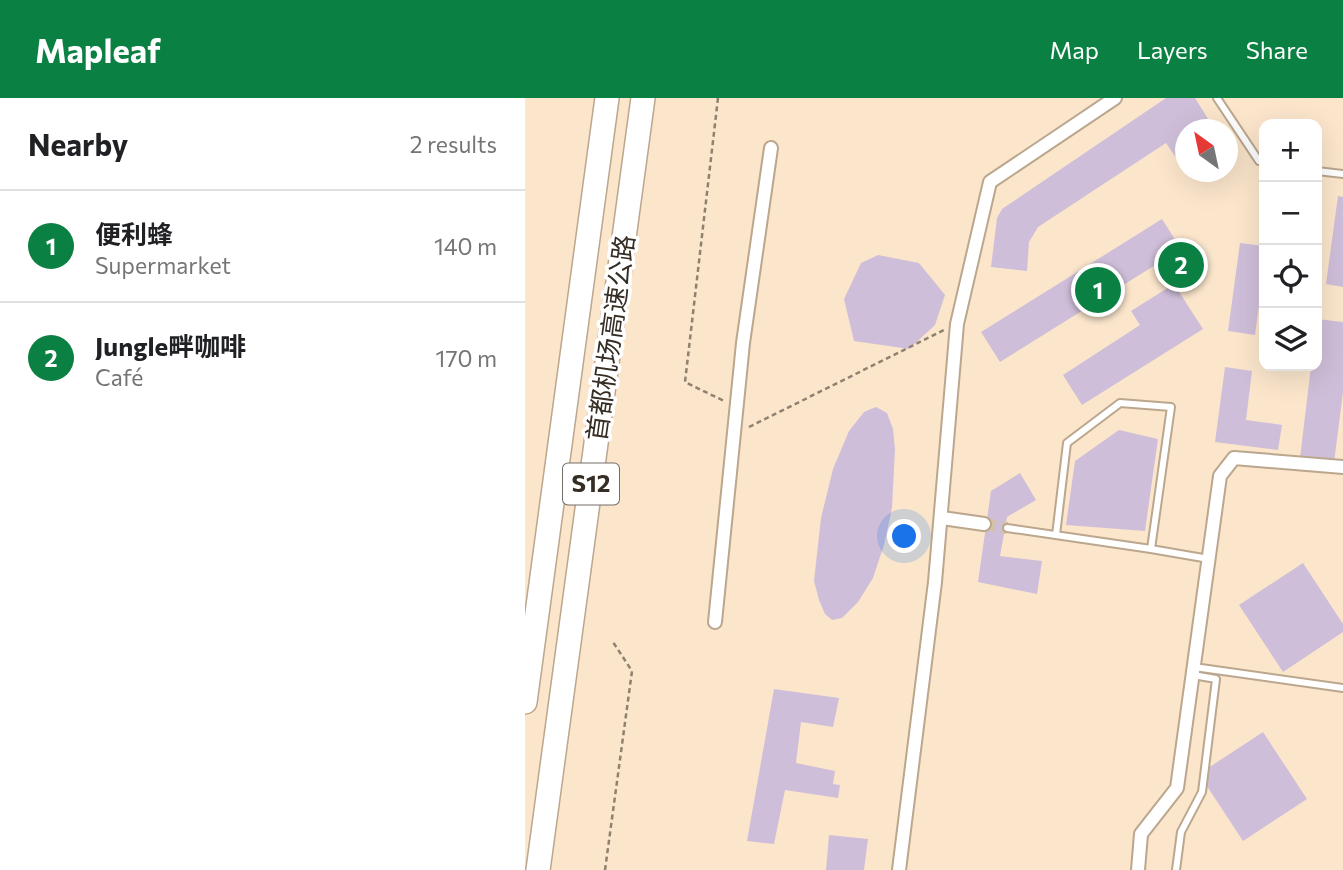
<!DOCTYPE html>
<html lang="en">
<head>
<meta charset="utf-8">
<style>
	:root { --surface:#fff; --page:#f6f6f6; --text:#202124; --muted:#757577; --line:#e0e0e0; --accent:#0b8043 }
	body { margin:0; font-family:Commissioner,"Noto Sans SC",sans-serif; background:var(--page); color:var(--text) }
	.controls { position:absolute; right:21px; top:21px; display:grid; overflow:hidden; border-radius:14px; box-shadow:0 7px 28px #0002 }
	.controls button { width:63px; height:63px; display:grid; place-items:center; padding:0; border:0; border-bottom:2px solid var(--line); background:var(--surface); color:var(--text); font:35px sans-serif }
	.compass { position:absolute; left:650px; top:21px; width:63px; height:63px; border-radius:50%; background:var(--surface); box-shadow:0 7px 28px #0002; rotate:327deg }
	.you { position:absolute; left:380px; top:439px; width:24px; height:24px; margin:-18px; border:5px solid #fff; border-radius:50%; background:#1a73e8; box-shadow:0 0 0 10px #1a73e833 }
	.badge { display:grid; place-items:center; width:46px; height:46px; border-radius:50%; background:var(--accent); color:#fff; font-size:23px; font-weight:700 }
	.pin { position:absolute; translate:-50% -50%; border:4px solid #fff; box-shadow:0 2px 7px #0006 }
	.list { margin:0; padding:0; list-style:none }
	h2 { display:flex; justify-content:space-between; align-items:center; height:91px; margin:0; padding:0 28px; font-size:30px }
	h2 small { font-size:23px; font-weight:400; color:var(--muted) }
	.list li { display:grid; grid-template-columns:46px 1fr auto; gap:21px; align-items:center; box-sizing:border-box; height:112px; padding:0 28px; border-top:2px solid var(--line) }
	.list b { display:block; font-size:26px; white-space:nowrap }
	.list p { margin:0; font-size:23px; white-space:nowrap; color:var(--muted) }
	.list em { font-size:23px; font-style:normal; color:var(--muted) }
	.icon { flex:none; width:38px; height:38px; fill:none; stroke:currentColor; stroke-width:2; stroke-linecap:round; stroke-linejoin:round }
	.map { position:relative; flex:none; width:818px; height:772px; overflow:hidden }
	header { display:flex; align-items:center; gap:42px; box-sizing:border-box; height:98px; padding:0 35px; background:var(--accent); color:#fff }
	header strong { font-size:33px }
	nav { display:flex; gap:38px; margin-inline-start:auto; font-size:24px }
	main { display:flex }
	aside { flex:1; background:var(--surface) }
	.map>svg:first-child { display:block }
	.building { fill:#cfbed9 }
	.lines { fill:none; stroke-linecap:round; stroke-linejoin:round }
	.street-tunnel { stroke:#d4c1aa; stroke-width:12; stroke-dasharray:12 6; stroke-linecap:butt }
	.lane-casing { stroke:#bba68e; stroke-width:10 }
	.street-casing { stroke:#bba68e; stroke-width:16 }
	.highway-casing { stroke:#bba68e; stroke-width:26 }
	.path { stroke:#8f8170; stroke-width:2.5; stroke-dasharray:5 3.5; stroke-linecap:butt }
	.lane { stroke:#fff; stroke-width:6 }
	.street { stroke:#fff; stroke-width:12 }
	.highway { stroke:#fff; stroke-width:23 }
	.labels { text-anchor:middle; stroke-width:7; stroke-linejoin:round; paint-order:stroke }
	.shield { fill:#fff; stroke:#726d66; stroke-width:2 }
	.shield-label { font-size:24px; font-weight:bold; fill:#362e24 }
	.street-label { font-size:26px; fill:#362e24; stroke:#fff }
</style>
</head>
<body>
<header>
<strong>Mapleaf</strong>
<nav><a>Map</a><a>Layers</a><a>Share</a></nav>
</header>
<main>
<aside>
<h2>Nearby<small>2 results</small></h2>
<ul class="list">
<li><span class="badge">1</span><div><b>便利蜂</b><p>Supermarket</p></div><em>140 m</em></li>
<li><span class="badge">2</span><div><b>Jungle畔咖啡</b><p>Café</p></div><em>170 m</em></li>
</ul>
</aside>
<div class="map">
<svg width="818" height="772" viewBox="0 0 818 772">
	<rect width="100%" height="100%" fill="#fbe6cc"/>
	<g class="building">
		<polygon points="641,0 670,0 690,32 660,32 660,73 641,45 513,129 504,144 502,173 466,169 472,120 477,111"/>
		<polygon points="813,98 818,99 818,189 801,186"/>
		<polygon points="637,121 656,151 475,264 456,234"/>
		<polygon points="715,145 739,148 739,169 730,237 703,233"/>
		<polygon points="353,157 394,165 420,197 410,227 384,251 329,243 319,201 336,165"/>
		<polygon points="649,186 678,231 557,307 538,277 615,227 606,213"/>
		<polygon points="792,221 818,224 818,294 809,365 775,360 786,268 792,268"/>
		<polygon points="700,269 727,273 721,322 757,327 753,352 690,344"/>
		<polygon points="351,309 362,315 368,331 370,351 367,410 359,447 348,480 333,504 317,520 307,522 300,516 294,502 289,483 296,420 308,371 324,333 339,314"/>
		<polygon points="594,332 633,341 620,433 541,427 550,363"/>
		<polygon points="495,375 511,402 482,419 475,458 517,463 512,496 453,484 466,393"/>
		<polygon points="778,465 818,526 818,534 758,574 714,507"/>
		<polygon points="249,591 314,600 308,629 276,624 271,665 310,673 308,686 315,687 313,700 260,692 249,746 222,743"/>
		<polygon points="738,634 782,701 718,743 674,676"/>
		<polygon points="304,737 343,741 339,772 301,772"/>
	</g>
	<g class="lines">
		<polyline class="street-tunnel" points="459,426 482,430"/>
		<g class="lane-casing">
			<g id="lane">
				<polyline points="692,0 734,63 739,64"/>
				<polyline points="792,73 818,76"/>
				<polyline points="482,430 626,451 646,309 595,305 542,345 531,437"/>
				<polyline points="626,451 684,461"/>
				<polyline points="669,569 818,590"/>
				<polyline points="651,772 656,734 677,694 691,581 668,577"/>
			</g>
		</g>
		<g class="street-casing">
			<g id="street">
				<polyline points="417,420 459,426"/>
				<polyline points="190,524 218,245 246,50"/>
				<polyline points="374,772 410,484 432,226 465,84 590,0"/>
				<polyline points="613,772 616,736 652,690 695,378 709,360 818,369"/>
			</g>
		</g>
		<g class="highway-casing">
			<g id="highway">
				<polyline points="0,604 82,0"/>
				<polyline points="13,772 118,0"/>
			</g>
		</g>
		<g class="path">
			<polyline points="193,0 160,284 199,303"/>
			<polyline points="224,329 419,232"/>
			<polyline points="80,772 107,573 88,544"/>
		</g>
		<use href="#lane" class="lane"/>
		<use href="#street" class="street"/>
		<use href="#highway" class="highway"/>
	</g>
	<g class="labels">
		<rect class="shield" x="38" y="365.5" width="56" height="41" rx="5"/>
		<g class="shield-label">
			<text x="66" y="394">S12</text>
		</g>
		<g class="street-label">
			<text transform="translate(86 240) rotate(-82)" y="9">首都机场高速公路</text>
		</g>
	</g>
</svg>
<div class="controls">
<button>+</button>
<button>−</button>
<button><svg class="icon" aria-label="locate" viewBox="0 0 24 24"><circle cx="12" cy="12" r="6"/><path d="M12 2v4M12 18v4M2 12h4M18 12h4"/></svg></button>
<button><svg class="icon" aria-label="layers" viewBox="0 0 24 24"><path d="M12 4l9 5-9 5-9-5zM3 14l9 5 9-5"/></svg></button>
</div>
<svg class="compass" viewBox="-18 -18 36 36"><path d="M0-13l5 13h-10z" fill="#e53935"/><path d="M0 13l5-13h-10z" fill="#757577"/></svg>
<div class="you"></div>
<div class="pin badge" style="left:573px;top:192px">1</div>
<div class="pin badge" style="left:656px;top:167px">2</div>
</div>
</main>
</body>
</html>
